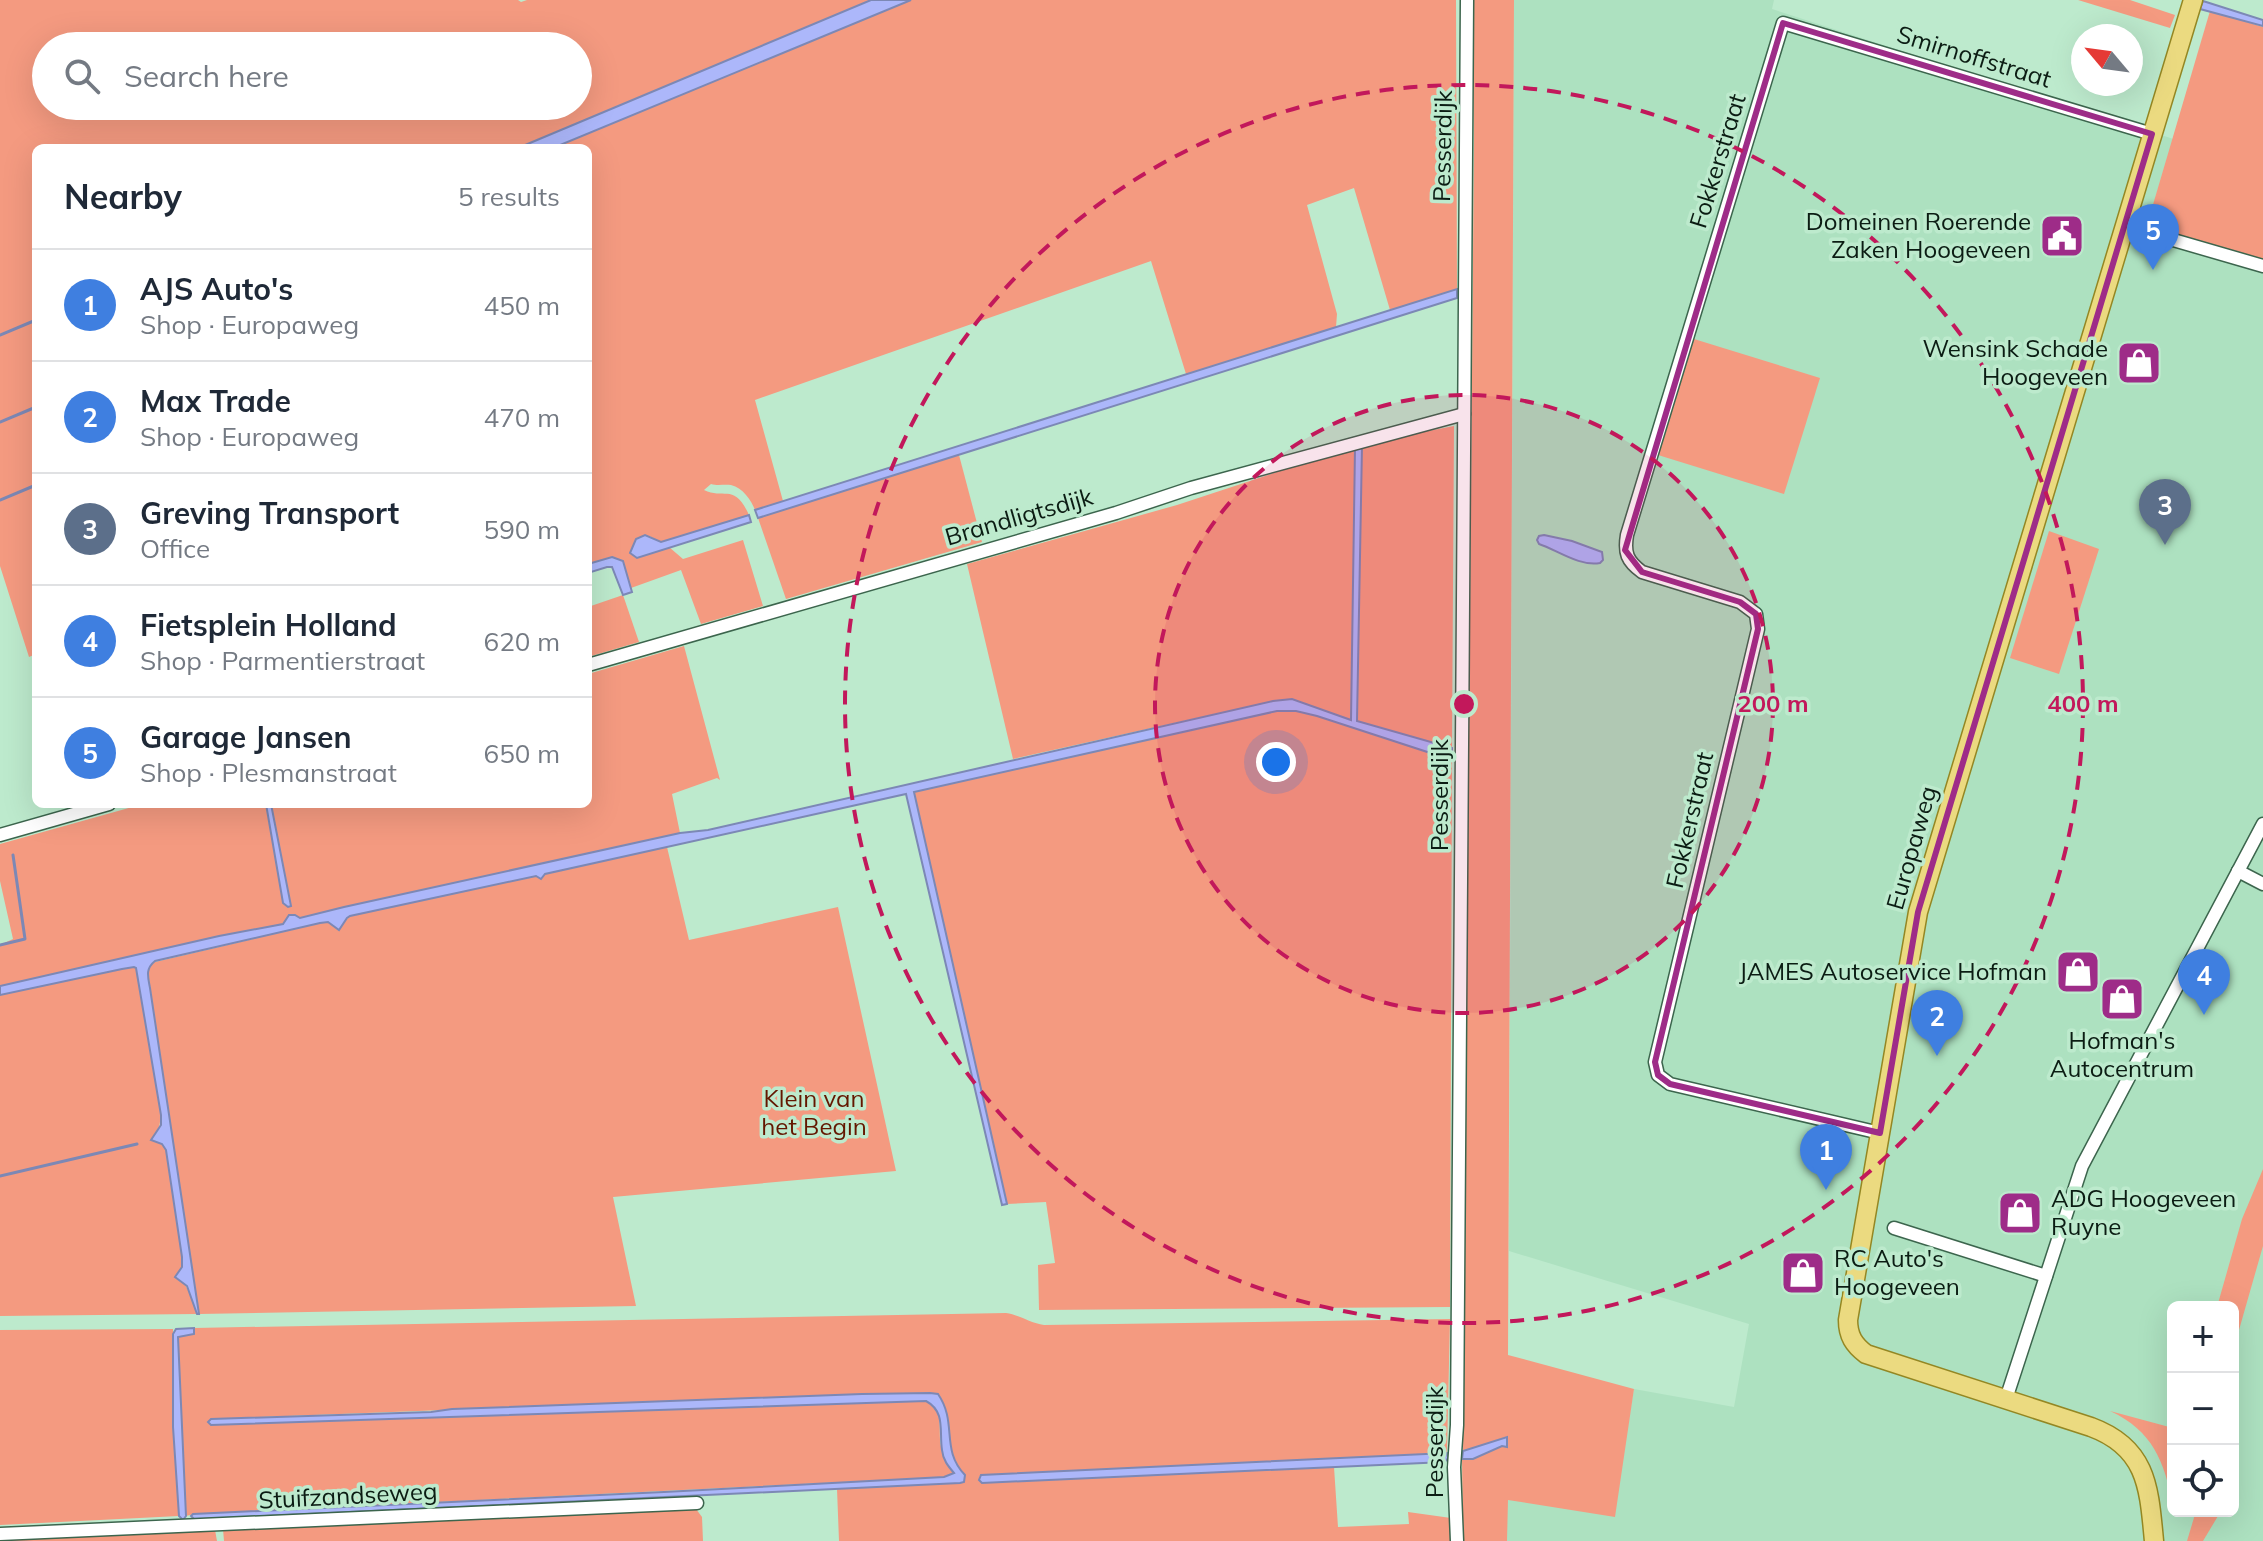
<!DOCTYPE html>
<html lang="en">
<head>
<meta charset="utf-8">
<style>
	:root { --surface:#fff; --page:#f6f6f7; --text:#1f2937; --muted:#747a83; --line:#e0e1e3; --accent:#9e2c88 }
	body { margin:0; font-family:Mulish,sans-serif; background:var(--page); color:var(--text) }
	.controls { position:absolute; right:24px; bottom:24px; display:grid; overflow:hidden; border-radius:12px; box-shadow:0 8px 32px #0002 }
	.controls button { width:72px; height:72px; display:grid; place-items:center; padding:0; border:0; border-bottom:2px solid var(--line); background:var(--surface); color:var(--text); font:40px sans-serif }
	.compass { position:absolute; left:2071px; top:24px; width:72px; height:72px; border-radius:50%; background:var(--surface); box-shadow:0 8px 32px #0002; rotate:299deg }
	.you { position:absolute; left:1276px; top:762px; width:28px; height:28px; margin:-20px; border:6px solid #fff; border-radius:50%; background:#1a73e8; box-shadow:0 0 0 12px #1a73e833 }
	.badge { display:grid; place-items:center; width:52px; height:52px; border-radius:50%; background:var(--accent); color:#fff; font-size:26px; font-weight:700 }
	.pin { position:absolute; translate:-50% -66px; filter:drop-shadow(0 2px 4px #0008) }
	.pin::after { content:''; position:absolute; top:42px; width:28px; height:24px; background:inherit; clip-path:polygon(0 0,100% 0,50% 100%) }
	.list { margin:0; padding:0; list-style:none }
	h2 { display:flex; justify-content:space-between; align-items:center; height:104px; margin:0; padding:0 32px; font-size:34px }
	h2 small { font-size:26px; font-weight:400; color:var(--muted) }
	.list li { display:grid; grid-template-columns:52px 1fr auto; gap:24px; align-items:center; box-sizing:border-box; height:112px; padding:0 32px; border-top:2px solid var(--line) }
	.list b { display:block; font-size:30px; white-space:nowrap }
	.list p { margin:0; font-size:26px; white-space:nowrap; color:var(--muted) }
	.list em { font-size:26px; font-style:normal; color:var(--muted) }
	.icon { flex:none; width:44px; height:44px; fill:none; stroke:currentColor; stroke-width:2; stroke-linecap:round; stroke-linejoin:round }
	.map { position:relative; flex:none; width:2263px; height:1541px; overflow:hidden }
	.search { position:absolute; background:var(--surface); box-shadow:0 8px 32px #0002; left:32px; top:32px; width:560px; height:88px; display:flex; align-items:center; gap:20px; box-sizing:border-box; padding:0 28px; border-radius:44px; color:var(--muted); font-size:30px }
	.panel { position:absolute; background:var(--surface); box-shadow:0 8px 32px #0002; left:32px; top:144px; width:560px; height:664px; border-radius:12px }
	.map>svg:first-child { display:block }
	.built { fill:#ade1c0; fill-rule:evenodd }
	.green { fill:#f49a80; fill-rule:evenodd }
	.water { fill:#acb7fa; stroke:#7c88b5; stroke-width:2 }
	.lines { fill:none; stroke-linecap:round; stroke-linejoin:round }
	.stream { stroke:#7c88b5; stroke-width:3 }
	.street-casing { stroke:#3c654d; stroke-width:15 }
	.primary-casing { stroke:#948723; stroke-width:21 }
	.street { stroke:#fff; stroke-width:12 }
	.primary { stroke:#ebda80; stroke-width:18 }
	.marked { fill:none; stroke:#9e2c88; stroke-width:6; stroke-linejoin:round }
	.ring { fill:none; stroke:#c2185b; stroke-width:4; stroke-dasharray:14 10 }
	.labels { text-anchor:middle; stroke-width:7; stroke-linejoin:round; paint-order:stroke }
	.street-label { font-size:24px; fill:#0b1c13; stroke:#bdeacd }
	.poi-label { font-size:24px; fill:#0b1c13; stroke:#bdeacd; text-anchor:end }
	.park-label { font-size:24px; fill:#631700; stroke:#bdeacd }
	.centre { fill:#c2185b; stroke:#bdeacd; stroke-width:4 }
	.ring-label { font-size:24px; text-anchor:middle; font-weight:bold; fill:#c2185b; stroke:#bdeacd; stroke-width:7; stroke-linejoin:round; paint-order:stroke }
</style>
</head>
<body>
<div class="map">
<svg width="2263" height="1541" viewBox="0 0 2263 1541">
	<rect width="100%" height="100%" fill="#bdeacd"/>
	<path class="built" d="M1514 0H1774L1772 9 2263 168V1541H1507V1437L1620 1473 1634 1389 1734 1407 1749 1324 1509 1251ZM2173 1307H2233V1511H2173Z"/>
	<g class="green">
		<path d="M0 0H518L521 2 527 0H871L518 148H36V654L29 657 0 566ZM46 46H578V106H46Z"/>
		<path d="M910 0H1456L1457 289 1390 310 1354 188 1307 205 1337 314 1336 327 1186 374 1151 261 755 400 783 501 755 510C751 500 743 488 731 485 724 484 718 486 711 484L704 490C724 500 734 482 749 515L661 542 649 536 637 558 669 547 683 559 743 540 763 606 701 624 681 570 631 588 623 561 612 557 588 564V148H553Z"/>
		<polygon points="1472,0 1514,0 1508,1355 1634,1389 1615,1517 1508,1500 1507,1541 1463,1541 1462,1459 1473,1459 1502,1446 1507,1447 1506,1437 1463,1451 1474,140"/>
		<polygon points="2078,0 2130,0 2175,15 2170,28"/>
		<polygon points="2210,11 2263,27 2263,261 2147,225"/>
		<polygon points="1694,339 1820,378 1784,494 1658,455"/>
		<polygon points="1454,426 1452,748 1357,722 1362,447 1355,449 1351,720 1292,699 1273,701 1013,759 967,564 1177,505 1362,444"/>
		<polygon points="959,455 982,542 786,599 758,518"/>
		<polygon points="2049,531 2099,549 2059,674 2010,658"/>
		<polygon points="623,595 639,642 588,657 588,607"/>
		<polygon points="684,646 720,780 717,778 672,794 680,833 344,907 287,921 283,924 219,936 136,968 161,1115 157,1142 162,1144 166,1150 182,1257 182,1267 179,1273 191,1296 197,1314 0,1316 0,995 122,968 121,959 0,986 0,945 13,939 0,881 0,844 143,804 266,804 288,907 290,905 271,804 588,804 588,674"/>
		<polygon points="1277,711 1296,711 1317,716 1452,760 1450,1307 1039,1310 1038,1265 1055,1263 1046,1202 1007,1204 914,792"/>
		<polygon points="667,847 689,940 838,907 896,1171 613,1197 636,1306 199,1314 148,972 149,966 155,962 320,923 328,922 333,924 344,922 350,916 536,876 541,879 545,874"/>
		<polygon points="2263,1169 2263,1246 2233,1351 2233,1307 2217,1307 2242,1219"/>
		<path d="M1006 1313C1020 1315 1030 1323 1044 1325L1450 1319 1447 1453 982 1475 979 1477 982 1483 1334 1467 1338 1527 1409 1524 1408 1512 1451 1518 1450 1541H839L837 1489 960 1483 952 1458 941 1399 862 1394 211 1419 532 1413 926 1401C947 1413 936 1431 942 1450 944 1458 951 1466 955 1474L944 1477 194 1514 186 1516 178 1337 194 1334V1328Z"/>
		<polygon points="173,1329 173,1427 179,1516 0,1525 0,1330"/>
		<path d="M2110 1411 2173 1428V1505C2164 1461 2153 1431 2110 1411Z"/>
		<polygon points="696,1509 702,1517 703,1541 224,1541 223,1529"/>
		<polygon points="2196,1511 2221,1511 2203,1541 2187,1541"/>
		<polygon points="215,1530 217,1541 0,1541 0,1539"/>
	</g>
	<g class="water">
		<polygon points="871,0 911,0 553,148 518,148"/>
		<polygon points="2203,1 2263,20 2263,26 2200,9"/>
		<polygon points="1457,289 1457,298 758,518 755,510"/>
		<path d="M1362 446 1357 721 1452 748V760L1317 716 1296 711H1277L914 792 1007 1204 1002 1205 906 794 545 874 541 879 536 876 350 916 347 918 339 930 328 922 320 923 155 961C145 969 148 977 150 988L199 1314H197L187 1286 175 1277 182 1267V1257L166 1150 162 1144 151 1140 161 1125V1115L136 968 134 967 122 969 0 995V986L219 936 283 924 289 915H295L300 918 344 907 680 833 708 830 1273 701 1292 699 1351 720 1355 448Z"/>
		<polygon points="749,515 751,522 637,558 630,553 636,539 645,535 661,542"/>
		<path d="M1544 535 1572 541 1602 552 1603 560 1600 563C1580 567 1557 550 1539 544L1537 540 1539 536Z"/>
		<polygon points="612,557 623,561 632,592 623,595 612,567 607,567 588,573 588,564"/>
		<polygon points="266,804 271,804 291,906 288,907 283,903"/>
		<polygon points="194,1328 194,1334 178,1337 186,1516 183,1520 179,1516 173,1427 173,1334 176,1329"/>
		<path d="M930 1393 938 1394C958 1423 940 1449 965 1475L964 1482 960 1483 203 1519H194L191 1516 193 1514 664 1492 944 1477 954 1473C948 1466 943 1460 942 1450 939 1431 946 1412 926 1401L211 1425 208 1422 211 1419 431 1412 452 1409 862 1394Z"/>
		<polygon points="1507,1437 1507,1447 1502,1446 1473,1459 1462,1459 1463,1451"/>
		<polygon points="1447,1453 1448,1458 1445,1462 982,1483 979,1480 981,1475"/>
	</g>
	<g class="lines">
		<g class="stream">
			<polyline points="0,335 36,320"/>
			<polyline points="0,422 36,407"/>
			<polyline points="0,500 36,485"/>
			<polyline points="0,945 25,939 13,855"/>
			<polyline points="0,1176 137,1144"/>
		</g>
		<g class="street-casing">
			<g id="street">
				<polyline points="2125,226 2263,266"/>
				<polyline points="588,665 1116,513 1191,488 1464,414"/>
				<polyline points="0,835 109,804"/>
				<polyline points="2238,871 2263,884"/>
				<path d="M1880 1133 1670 1084 1658 1075 1655 1062 1758 629 1756 614 1740 602 1642 572C1627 561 1624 553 1627 535L1783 23 2152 134"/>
				<polyline points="1894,1228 2046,1276"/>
				<polyline points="2006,1399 2082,1166 2263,824"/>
				<polyline points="0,1534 697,1503"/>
				<path d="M1457 1541 1454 1467 1457 1425C1463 950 1462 475 1467 0"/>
			</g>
		</g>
		<g class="primary-casing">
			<path id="primary" d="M2154 1541C2149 1489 2148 1448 2091 1427L1866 1354C1854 1345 1848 1336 1848 1320L1918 912 2193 0"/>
		</g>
		<use href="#street" class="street"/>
		<use href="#primary" class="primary"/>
	</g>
	<path class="marked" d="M1783 23 2152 134 1918 912 1880 1133 1670 1084 1658 1075 1655 1062 1758 629 1756 614 1740 602 1642 572 1625 550Z"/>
	<circle cx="1464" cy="704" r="309" fill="#c2185b" fill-opacity=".12"/>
	<g class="ring">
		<circle cx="1464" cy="704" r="309"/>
		<circle cx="1464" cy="704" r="619"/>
	</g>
	<defs>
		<g id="civic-square" transform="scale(2.3)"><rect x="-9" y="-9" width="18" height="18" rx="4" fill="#9e2c88" stroke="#bdeacd"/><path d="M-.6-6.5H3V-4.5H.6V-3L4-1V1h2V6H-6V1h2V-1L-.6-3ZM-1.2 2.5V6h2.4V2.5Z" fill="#fff"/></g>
		<g id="shop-square" transform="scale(2.3)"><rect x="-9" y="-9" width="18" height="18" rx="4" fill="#9e2c88" stroke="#bdeacd"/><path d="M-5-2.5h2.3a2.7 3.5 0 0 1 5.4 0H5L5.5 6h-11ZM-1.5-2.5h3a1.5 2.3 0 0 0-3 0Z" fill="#fff"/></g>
	</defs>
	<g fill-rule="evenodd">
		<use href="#civic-square" x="2062" y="236"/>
		<use href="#shop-square" x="2139" y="363"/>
		<use href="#shop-square" x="2078" y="972"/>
		<use href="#shop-square" x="2122" y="999"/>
		<use href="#shop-square" x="2020" y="1213"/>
		<use href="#shop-square" x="1803" y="1273"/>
	</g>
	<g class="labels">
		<g class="street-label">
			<text transform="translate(1974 57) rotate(17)" y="8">Smirnoffstraat</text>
			<text transform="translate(1443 146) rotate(-89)" y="8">Pesserdijk</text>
			<text transform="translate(1718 161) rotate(-73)" y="8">Fokkerstraat</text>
			<text transform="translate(1019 517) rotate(-16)" y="8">Brandligtsdijk</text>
			<text transform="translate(1440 795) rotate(-90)" y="8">Pesserdijk</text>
			<text transform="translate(1690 820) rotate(-77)" y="8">Fokkerstraat</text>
			<text transform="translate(1912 848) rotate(-74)" y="8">Europaweg</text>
			<text transform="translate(1435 1442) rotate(-90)" y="8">Pesserdijk</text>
			<text transform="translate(348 1496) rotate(-3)" y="8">Stuifzandseweg</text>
		</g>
		<g class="poi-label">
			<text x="2031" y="230">Domeinen Roerende<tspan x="2031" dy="28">Zaken Hoogeveen</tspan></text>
			<text x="2108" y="357">Wensink Schade<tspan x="2108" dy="28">Hoogeveen</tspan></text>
			<text x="2047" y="980">JAMES Autoservice Hofman</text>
			<text x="2122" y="1049" text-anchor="middle">Hofman's<tspan x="2122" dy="28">Autocentrum</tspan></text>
			<text x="2051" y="1207" text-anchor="start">ADG Hoogeveen<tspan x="2051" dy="28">Ruyne</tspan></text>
			<text x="1834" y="1267" text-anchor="start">RC Auto's<tspan x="1834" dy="28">Hoogeveen</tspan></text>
		</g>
		<g class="park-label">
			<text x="814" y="1107">Klein van<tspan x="814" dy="28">het Begin</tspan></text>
		</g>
	</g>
	<circle cx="1464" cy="704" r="12" class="centre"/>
	<g class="ring-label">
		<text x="1773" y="712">200 m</text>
		<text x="2083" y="712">400 m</text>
	</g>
</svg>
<div class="controls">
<button>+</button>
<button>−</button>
<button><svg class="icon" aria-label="locate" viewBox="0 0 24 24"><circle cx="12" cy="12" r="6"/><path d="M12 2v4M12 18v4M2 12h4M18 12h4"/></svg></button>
</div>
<svg class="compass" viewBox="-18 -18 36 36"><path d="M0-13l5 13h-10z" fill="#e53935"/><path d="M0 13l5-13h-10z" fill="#747a83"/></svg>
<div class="you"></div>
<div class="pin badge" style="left:1826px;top:1190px;background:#3f7fe0">1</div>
<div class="pin badge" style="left:1937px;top:1056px;background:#3f7fe0">2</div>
<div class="pin badge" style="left:2165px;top:545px;background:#5c6f8a">3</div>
<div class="pin badge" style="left:2204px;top:1015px;background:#3f7fe0">4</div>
<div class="pin badge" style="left:2153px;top:270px;background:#3f7fe0">5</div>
<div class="search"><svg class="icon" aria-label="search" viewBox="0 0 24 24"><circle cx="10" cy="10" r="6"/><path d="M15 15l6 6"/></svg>Search here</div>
<section class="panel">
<h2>Nearby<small>5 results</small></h2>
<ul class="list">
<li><span class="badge" style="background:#3f7fe0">1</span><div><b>AJS Auto's</b><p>Shop · Europaweg</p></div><em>450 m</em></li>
<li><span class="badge" style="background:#3f7fe0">2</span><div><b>Max Trade</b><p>Shop · Europaweg</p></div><em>470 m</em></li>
<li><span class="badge" style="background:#5c6f8a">3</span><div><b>Greving Transport</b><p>Office</p></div><em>590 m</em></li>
<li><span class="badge" style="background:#3f7fe0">4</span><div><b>Fietsplein Holland</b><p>Shop · Parmentierstraat</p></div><em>620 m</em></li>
<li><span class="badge" style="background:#3f7fe0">5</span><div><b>Garage Jansen</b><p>Shop · Plesmanstraat</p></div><em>650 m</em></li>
</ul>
</section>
</div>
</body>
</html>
